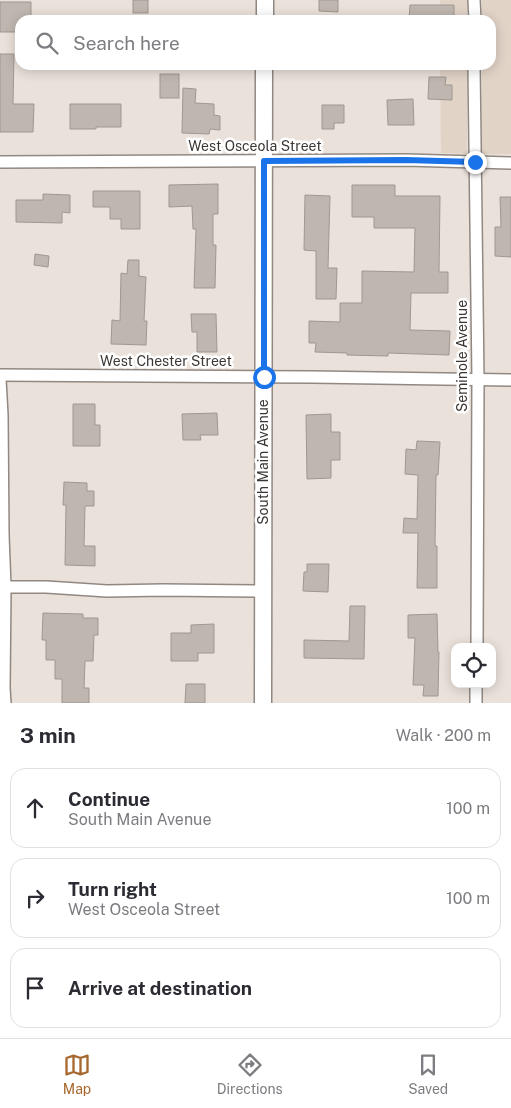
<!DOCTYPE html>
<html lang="en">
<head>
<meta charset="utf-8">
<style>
	:root { --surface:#fff; --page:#f7f7f7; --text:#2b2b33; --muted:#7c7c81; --line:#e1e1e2; --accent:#a7682f }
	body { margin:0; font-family:"Public Sans",sans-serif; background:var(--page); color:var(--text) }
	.controls { position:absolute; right:15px; bottom:15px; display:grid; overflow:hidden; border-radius:10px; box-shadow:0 2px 12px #0003 }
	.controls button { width:45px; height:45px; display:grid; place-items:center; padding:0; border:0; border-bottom:1px solid var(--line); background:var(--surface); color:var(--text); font:25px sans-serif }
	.stop { position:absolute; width:15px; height:15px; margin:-11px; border:4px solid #1a73e8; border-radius:50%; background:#fff }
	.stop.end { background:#1a73e8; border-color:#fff; box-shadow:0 1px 5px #0008 }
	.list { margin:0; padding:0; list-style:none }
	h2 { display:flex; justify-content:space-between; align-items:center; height:65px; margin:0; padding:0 20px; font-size:21px }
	h2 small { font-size:16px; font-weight:400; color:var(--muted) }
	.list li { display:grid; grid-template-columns:32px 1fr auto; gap:15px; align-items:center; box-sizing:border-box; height:80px; margin:0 10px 10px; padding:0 10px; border:1px solid var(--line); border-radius:15px }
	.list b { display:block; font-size:19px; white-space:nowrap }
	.list p { margin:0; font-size:16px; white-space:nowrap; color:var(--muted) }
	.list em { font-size:16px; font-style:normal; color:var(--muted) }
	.icon { flex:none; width:28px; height:28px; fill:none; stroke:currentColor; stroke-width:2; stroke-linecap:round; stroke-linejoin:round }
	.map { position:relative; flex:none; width:511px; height:703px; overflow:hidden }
	.search { position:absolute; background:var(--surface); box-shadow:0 2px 12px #0003; left:15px; right:15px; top:15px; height:55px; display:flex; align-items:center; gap:12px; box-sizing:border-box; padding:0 18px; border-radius:15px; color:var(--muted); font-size:19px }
	.sheet { height:335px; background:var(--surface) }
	nav { display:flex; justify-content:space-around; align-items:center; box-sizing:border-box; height:70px; border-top:1px solid var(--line); background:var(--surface); font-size:14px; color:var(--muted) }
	nav a { display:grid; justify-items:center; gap:2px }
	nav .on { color:var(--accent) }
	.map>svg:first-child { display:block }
	.built { fill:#e2d3c7 }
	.building { fill:#bfb6af; stroke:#9f9790 }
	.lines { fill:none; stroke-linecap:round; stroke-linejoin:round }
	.street-casing { stroke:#918882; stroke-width:14 }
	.secondary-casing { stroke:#918882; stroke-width:19 }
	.street { stroke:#fff; stroke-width:11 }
	.secondary { stroke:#fff; stroke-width:16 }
	.route { stroke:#1a73e8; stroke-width:6 }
	.labels { text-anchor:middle; stroke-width:5; stroke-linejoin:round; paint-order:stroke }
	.street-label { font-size:14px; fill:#3a3634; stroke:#fff }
</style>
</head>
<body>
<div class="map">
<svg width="511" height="703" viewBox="0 0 511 703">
	<rect width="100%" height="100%" fill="#eae1da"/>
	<g class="built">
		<rect x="440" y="0" width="27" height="20"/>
		<polygon points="482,0 511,0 511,154 482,154 482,65 491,65 491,20 482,20"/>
		<polygon points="440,65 467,65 467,154 441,153"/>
	</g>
	<g class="building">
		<rect x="133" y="0" width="15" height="13"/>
		<polygon points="319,0 338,0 338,12 319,11"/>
		<polygon points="0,2 31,2 31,20 20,20 20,32 0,32"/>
		<polygon points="410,5 454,5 454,20 409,20"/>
		<polygon points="0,54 14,54 13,104 34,104 33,132 0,132"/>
		<rect x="160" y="74" width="19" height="24"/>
		<polygon points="429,77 446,77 445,85 452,85 452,100 428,99"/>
		<polygon points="183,88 196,89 195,103 214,104 214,115 220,116 220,130 210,129 209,134 182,133"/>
		<polygon points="413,99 414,125 388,125 387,100"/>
		<polygon points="70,104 121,104 121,127 96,127 96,129 70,129"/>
		<polygon points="322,105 344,105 344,123 334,123 334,129 322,129"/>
		<polygon points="218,184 218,214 213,214 213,245 216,245 215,288 194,288 196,229 193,229 192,206 169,207 169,185"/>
		<polygon points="352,185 395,185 395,196 440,196 439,272 448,272 448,293 411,293 410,330 450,331 449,355 388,353 388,356 347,355 347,353 315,352 316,343 309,343 309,321 340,322 340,303 362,303 362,271 414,272 415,228 374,228 374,217 352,217"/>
		<polygon points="93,191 140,191 140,229 121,229 121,219 110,219 110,207 93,207"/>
		<polygon points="43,194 70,195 70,213 62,212 62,223 16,222 16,200 43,200"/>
		<polygon points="305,195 330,196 328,268 337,268 336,299 316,299 316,251 304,250"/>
		<polygon points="500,197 511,197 511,257 495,256 495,227 501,227"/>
		<polygon points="35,254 49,256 48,267 34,265"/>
		<polygon points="128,260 139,260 139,276 146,277 144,321 147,321 146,345 111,344 112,320 120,321 121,273 127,274"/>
		<polygon points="191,314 216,314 217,352 197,352 197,332 192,332"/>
		<polygon points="73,404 95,404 95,425 100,425 100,446 73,446"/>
		<polygon points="217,413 218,435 200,435 201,440 183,440 182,414"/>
		<polygon points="331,414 331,432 340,432 340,460 331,460 331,478 307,479 306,415"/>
		<polygon points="417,441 440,442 438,475 436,475 435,546 437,546 437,588 417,588 418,533 403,533 404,518 417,519 418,475 405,474 406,449 416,450"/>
		<polygon points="64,482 87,483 87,491 94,491 94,506 85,506 84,546 95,546 95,566 65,565 66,505 63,505"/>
		<polygon points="307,564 329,564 328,592 303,591 304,572 307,572"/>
		<polygon points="350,606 365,606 364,659 304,658 304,640 349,641"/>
		<polygon points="43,613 83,614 83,618 98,618 98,635 94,635 93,661 85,661 84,688 89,688 89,703 62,703 62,679 55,679 55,660 46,660 46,640 42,640"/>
		<polygon points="437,614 438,652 439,652 438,696 423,696 424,685 413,685 415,638 408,638 408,615"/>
		<polygon points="214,624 214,653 198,653 198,661 171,661 171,633 191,633 191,625"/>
		<polygon points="186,684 205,684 205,703 185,703"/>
	</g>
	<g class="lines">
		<g class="street-casing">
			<g id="street">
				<polyline points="474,0 475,20"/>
				<polyline points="474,65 478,379 477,647"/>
				<polyline points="0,162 406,160 511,163"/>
				<polyline points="0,375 312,377 511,380"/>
				<polyline points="0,379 2,415 3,535 5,587 4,688 5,703"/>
				<polyline points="5,587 46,587 107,591 163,590 263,591"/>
				<polyline points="476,703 476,684"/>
			</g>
		</g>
		<g class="secondary-casing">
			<g id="secondary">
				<polyline points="265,20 265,0"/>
				<polyline points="263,703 264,65"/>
			</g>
		</g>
		<use href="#street" class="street"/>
		<use href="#secondary" class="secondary"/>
	</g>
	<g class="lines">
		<polyline class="route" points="264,377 264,161 406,160 475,162"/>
	</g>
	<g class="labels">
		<g class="street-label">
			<text x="255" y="151">West Osceola Street</text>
			<text transform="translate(462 356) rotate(-90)" y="5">Seminole Avenue</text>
			<text x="166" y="366">West Chester Street</text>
			<text transform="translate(263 462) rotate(-90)" y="5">South Main Avenue</text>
		</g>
	</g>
</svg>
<div class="controls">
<button><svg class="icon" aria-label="locate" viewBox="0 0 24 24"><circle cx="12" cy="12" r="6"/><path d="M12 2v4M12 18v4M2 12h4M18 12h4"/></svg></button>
</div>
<div class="stop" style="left:264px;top:377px"></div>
<div class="stop end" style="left:475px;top:162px"></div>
<div class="search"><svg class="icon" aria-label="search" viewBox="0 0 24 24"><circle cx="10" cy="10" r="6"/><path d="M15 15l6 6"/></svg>Search here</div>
</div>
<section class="sheet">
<h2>3 min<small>Walk · 200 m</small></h2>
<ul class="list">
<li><svg class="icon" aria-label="ahead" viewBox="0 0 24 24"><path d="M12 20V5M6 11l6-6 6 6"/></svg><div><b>Continue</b><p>South Main Avenue</p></div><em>100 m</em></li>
<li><svg class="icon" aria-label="right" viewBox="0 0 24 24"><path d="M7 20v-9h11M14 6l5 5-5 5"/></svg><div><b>Turn right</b><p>West Osceola Street</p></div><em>100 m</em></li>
<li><svg class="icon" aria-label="arrive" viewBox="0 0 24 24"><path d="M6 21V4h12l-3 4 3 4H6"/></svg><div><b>Arrive at destination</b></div></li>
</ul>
</section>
<nav>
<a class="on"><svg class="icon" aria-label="map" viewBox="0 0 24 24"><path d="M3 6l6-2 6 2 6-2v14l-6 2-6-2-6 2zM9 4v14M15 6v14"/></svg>Map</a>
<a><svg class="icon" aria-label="directions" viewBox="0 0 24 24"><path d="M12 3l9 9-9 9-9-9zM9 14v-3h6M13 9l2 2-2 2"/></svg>Directions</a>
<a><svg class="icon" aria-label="saved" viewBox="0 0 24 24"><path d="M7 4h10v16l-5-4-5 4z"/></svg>Saved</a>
</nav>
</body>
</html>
